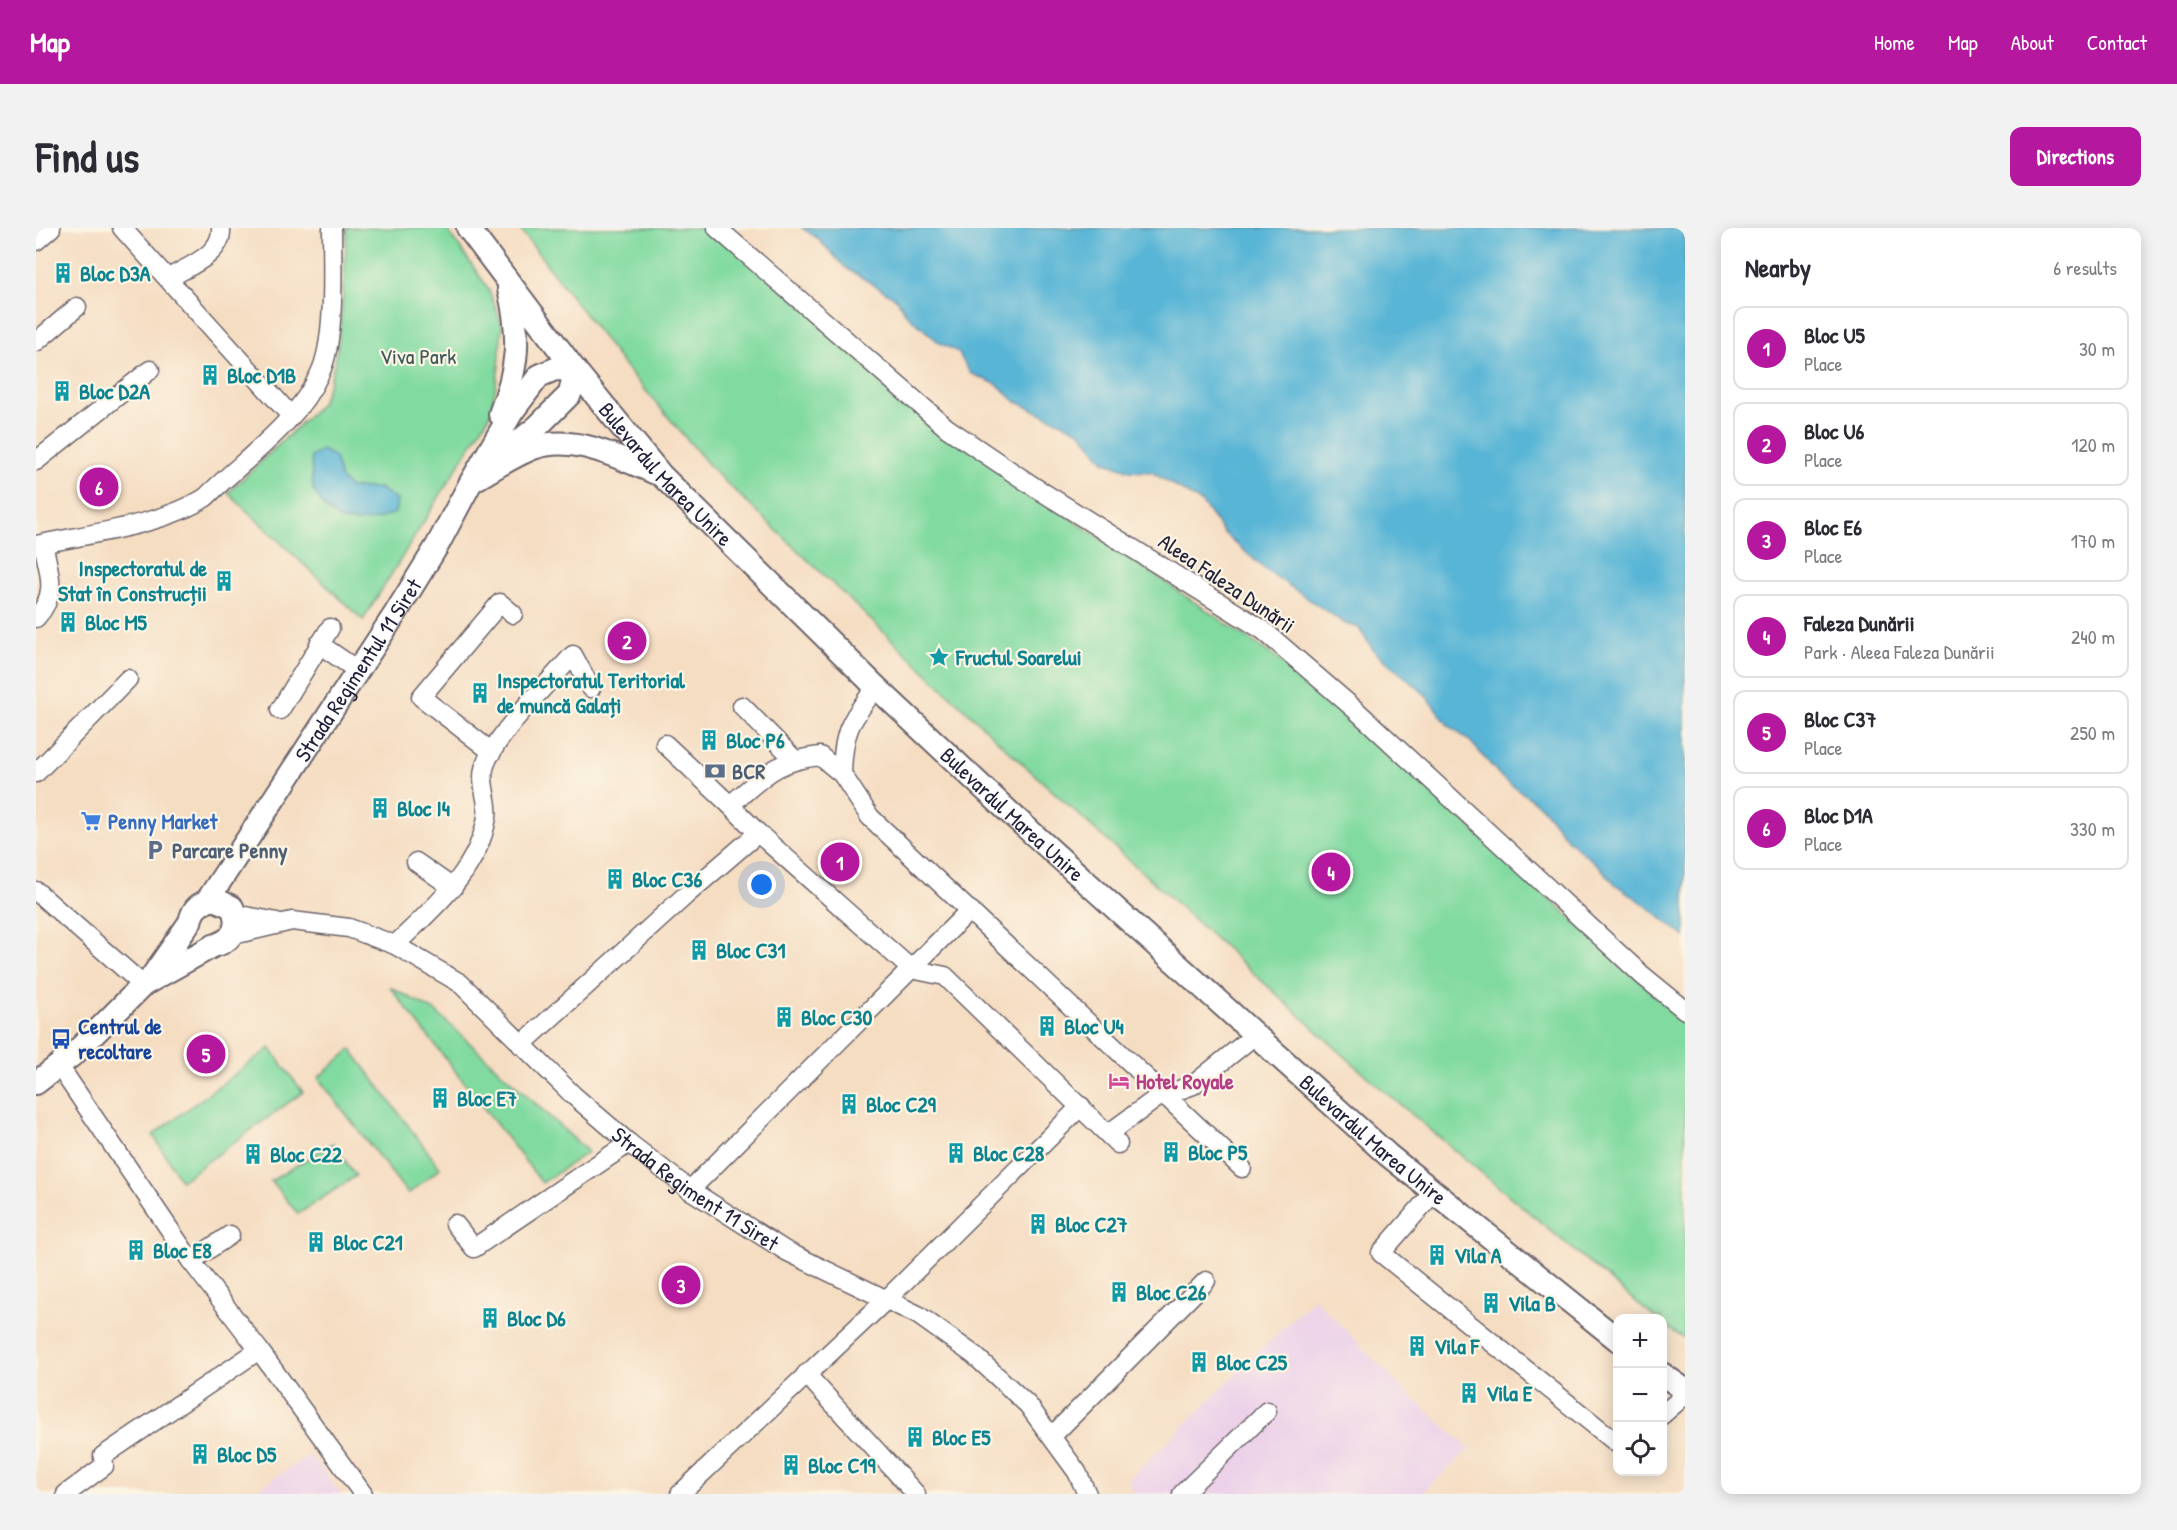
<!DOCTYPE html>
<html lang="en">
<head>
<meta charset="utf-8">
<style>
	:root { --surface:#fff; --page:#f2f2f3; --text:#2b2b33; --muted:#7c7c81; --line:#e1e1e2; --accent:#b5179e }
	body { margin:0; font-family:"Patrick Hand",sans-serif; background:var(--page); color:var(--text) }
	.controls { position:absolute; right:18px; bottom:18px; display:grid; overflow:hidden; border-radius:12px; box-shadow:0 3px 15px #0003 }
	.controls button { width:54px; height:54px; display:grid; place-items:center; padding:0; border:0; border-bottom:2px solid var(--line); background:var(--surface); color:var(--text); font:30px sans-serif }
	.you { position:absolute; left:726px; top:657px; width:21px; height:21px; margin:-15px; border:4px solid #fff; border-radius:50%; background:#1a73e8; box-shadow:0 0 0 9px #1a73e833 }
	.badge { display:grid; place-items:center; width:39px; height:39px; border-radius:50%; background:var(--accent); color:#fff; font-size:20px; font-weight:700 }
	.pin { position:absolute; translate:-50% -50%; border:3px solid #fff; box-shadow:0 2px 6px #0006 }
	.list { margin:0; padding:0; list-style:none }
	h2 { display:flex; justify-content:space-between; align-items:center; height:78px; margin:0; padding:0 24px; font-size:26px }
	h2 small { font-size:20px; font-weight:400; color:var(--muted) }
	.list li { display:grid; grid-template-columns:39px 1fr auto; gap:18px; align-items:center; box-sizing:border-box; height:84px; margin:0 12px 12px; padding:0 12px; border:2px solid var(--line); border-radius:12px }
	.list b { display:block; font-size:22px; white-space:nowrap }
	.list p { margin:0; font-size:20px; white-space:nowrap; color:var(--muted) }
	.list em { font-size:20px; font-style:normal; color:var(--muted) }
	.icon { flex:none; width:33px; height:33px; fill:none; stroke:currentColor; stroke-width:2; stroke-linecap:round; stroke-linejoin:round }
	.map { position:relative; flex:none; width:1649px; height:1266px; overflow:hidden; border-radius:12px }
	header { display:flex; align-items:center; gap:36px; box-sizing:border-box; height:84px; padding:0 30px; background:var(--accent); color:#fff }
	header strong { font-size:28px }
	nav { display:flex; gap:33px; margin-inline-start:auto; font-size:21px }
	.intro { display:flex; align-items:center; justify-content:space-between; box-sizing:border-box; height:144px; padding:0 36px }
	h1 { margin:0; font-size:42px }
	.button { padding:15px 27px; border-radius:12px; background:var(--accent); color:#fff; font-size:21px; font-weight:700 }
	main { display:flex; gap:36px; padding:0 36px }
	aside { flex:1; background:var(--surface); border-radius:12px; box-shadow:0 3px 15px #0003 }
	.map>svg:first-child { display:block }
	.built { fill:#ecd1e9 }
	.green { fill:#81daa0; stroke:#527e6e; stroke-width:1.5 }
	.water { fill:#58b5d6; stroke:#3d6c88; stroke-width:1.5 }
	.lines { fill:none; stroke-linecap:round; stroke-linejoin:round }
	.minor-casing { stroke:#6c636a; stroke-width:21 }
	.major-casing { stroke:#6c636a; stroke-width:26 }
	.minor { stroke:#fff; stroke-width:18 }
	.major { stroke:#fff; stroke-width:22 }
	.labels { text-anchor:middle; stroke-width:4.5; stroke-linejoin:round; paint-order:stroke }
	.culture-label { font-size:22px; font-weight:bold; fill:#0d838f; stroke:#fcf5e5; text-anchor:start }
	.park-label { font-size:22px; fill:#3e5959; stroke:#fcf5e5 }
	.street-label { font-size:22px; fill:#22223b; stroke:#fcf5e5 }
	.service-label { font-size:22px; font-weight:bold; fill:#4e5e75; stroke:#fcf5e5; text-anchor:start }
	.shop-label { font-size:22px; font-weight:bold; fill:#366cbe; stroke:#fcf5e5; text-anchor:start }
	.transit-label { font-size:22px; font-weight:bold; fill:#164399; stroke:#fcf5e5; text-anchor:start }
	.hotel-label { font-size:22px; font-weight:bold; fill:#b23c85; stroke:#fcf5e5; text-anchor:start }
</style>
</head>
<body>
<header>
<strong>Map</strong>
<nav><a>Home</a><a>Map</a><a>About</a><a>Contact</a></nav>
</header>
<div class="intro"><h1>Find us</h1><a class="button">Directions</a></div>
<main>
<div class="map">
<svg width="1649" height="1266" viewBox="0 0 1649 1266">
	<rect width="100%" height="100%" fill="#fcf5e5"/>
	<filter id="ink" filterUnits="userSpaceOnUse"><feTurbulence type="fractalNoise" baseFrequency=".0167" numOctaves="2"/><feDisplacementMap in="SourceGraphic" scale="12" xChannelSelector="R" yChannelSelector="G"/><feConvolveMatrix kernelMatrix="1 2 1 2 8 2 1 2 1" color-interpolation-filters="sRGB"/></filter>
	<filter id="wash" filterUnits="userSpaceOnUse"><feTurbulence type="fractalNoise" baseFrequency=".008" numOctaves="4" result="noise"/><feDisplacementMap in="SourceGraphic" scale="24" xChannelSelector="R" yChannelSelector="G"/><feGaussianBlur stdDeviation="1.35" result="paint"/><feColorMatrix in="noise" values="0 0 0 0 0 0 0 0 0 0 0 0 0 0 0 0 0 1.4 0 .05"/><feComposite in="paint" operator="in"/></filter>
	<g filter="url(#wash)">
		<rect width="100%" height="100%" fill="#f5ddc2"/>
		<g class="built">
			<polygon points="1278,1070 1370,1164 1434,1221 1385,1266 1096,1266 1093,1251"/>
			<polygon points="274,1227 305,1266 214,1266"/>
		</g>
		<g class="green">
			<path d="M311 0H410L452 60 466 97 463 139 455 185 327 392 192 265 284 177C308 134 307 50 311 0Z"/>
			<polygon points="483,0 677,0 963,242 1241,430 1345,518 1612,760 1649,796 1649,1111 1627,1097 1626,1090 1619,1090 1335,852 977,527 679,244 587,136"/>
			<polygon points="354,759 399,783 552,924 506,955"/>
			<polygon points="234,820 267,864 145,953 117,907"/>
			<polygon points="315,821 404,940 372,966 282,850"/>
			<polygon points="297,915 320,948 262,986 235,953"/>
		</g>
		<g class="water">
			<polygon points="766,0 1649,0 1649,709 1607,675 1579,656 1564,639 1532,612 1506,579 1466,550 1435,514 1412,497 1389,466 1338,423 1322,399 1308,395 1230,342 1188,305 1166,275 1116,244 1094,243 1068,233 1044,203 979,173 962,157 934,145 922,124 904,115 870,86 861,71 810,40 781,10"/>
			<polygon points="286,222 299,229 304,249 314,260 343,260 361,272 359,285 339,292 320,294 304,292 288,279 277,261 275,229"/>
		</g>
	</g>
	<g filter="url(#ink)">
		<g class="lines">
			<g class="minor-casing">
				<g id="minor">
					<polyline points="86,0 255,188"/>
					<polyline points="681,0 911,200 1000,260 1227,402 1322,484 1606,747 1649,782"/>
					<polyline points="0,13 15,0"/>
					<path d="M133 50C153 38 187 26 185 0"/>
					<polyline points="0,114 41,79"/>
					<polyline points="0,233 114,142"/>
					<path d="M0 317C51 306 128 297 170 269 208 231 261 196 284 145 300 111 296 39 296 0"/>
					<path d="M0 390C23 365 13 345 7 316"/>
					<polyline points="283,416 321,442"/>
					<polyline points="706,478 758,531"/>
					<polyline points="244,482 294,400"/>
					<polyline points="629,516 694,577"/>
					<polyline points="456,524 385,469 464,375 477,386"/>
					<polyline points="0,545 92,451"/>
					<path d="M806 546C807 502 814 494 840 459"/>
					<polyline points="722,605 875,741 909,748 1082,916"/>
					<polyline points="380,634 417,660"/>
					<polyline points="0,663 107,757"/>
					<polyline points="199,686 241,694"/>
					<path id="s1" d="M197 707 256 693 313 700 359 717 424 755 537 867 593 915 654 962 750 1023 882 1087 938 1127 992 1177 1041 1244 1051 1266"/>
					<path d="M359 717C396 681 442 644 451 589 454 570 440 553 452 530 473 492 508 460 537 427L555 460"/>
					<path d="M485 817 650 667 722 605 694 577C728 549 737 533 784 528L806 546 834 589 1206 940"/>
					<polyline points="23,838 155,1033 223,1122 327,1266"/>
					<polyline points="1072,906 1121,870 1157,857 1219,807"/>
					<polyline points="654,962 934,682"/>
					<polyline points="1397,965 1345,1025 1582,1216"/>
					<polyline points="419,996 438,1020 593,915"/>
					<polyline points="155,1033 194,1007"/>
					<polyline points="770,1146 880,1266"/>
					<polyline points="1626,1187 1649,1167"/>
					<polyline points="1016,1208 1170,1053"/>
					<polyline points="30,1266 68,1238 67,1228 223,1122"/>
					<polyline points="644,1266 849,1073 1045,878"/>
					<polyline points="1146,1266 1231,1183"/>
				</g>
			</g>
			<g class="major-casing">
				<g id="major">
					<path id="s2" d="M432 0 539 142 625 247 840 459 974 585 1352 927 1582 1112"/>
					<path d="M464 186C482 140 485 110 473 61"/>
					<polyline points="470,224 502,198 534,166 539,142"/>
					<path d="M436 253C456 242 476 228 497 220 537 205 583 230 620 245"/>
					<path id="s3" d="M171 673 359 386 401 318 435 254 476 184 503 148 519 141 539 142"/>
					<path d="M0 855 39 825 107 757 177 718C197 713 205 698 196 679L178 671C164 675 157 679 154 694L113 753"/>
					<polyline points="1626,1146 1649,1162"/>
				</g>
			</g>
			<use href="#minor" class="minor"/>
			<use href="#major" class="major"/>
		</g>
	</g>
	<defs>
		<g id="building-bare" transform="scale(1.62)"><path d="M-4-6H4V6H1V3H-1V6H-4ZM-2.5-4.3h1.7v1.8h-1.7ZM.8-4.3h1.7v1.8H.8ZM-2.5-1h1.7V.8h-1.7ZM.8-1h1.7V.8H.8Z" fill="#0f9aa8" stroke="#fcf5e5" stroke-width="2.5" paint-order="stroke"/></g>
		<g id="sight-bare" transform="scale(1.62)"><path d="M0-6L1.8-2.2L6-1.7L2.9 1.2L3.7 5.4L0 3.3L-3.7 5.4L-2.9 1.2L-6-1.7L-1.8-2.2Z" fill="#0f9aa8" stroke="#fcf5e5" stroke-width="2.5" paint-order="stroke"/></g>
		<g id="bank-bare" transform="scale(1.62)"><path d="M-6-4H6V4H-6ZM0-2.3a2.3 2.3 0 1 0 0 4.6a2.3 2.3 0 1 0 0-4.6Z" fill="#5c6f8a" stroke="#fcf5e5" stroke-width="2.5" paint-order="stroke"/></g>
		<g id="supermarket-bare" transform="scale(1.62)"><path d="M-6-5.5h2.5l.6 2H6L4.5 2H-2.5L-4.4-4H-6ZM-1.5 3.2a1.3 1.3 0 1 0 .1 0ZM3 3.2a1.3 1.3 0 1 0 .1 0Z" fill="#3f7fe0" stroke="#fcf5e5" stroke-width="2.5" paint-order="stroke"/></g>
		<g id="parking-bare" transform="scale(1.62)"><path d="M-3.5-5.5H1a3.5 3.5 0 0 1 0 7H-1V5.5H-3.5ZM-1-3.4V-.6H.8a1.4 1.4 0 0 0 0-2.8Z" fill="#5c6f8a" stroke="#fcf5e5" stroke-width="2.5" paint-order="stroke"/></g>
		<g id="bus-bare" transform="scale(1.62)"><path d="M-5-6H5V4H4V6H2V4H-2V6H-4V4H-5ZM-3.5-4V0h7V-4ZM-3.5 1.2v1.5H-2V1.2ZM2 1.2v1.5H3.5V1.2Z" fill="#1a4fb4" stroke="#fcf5e5" stroke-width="2.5" paint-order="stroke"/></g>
		<g id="hotel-bare" transform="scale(1.62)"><path d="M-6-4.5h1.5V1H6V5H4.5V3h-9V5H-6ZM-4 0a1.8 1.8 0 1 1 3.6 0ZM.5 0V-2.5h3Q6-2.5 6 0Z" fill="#d1479c" stroke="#fcf5e5" stroke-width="2.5" paint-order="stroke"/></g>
	</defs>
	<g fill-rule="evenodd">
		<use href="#building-bare" x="27" y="45"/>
		<use href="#building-bare" x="174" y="147"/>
		<use href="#building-bare" x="26" y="163"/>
		<use href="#building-bare" x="188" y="353"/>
		<use href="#building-bare" x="32" y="394"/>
		<use href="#sight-bare" x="903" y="429"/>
		<use href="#building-bare" x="444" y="465"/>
		<use href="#building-bare" x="673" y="512"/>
		<use href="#bank-bare" x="679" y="543"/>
		<use href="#building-bare" x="344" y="580"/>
		<use href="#supermarket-bare" x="55" y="593"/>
		<use href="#parking-bare" x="119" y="622"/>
		<use href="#building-bare" x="579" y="651"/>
		<use href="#building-bare" x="663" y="722"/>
		<use href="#building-bare" x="748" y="789"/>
		<use href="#building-bare" x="1011" y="798"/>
		<use href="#bus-bare" x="25" y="811"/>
		<use href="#hotel-bare" x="1083" y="853"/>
		<use href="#building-bare" x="404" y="870"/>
		<use href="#building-bare" x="813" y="876"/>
		<use href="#building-bare" x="1135" y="924"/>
		<use href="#building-bare" x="920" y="925"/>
		<use href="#building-bare" x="217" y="926"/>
		<use href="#building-bare" x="1002" y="996"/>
		<use href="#building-bare" x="280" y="1014"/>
		<use href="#building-bare" x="100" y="1022"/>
		<use href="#building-bare" x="1401" y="1027"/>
		<use href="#building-bare" x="1083" y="1064"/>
		<use href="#building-bare" x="1455" y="1075"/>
		<use href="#building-bare" x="454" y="1090"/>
		<use href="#building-bare" x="1381" y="1118"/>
		<use href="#building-bare" x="1163" y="1134"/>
		<use href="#building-bare" x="1433" y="1165"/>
		<use href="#building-bare" x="879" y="1209"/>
		<use href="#building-bare" x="164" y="1226"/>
		<use href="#building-bare" x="755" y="1237"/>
	</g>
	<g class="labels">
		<g class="culture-label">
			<text x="44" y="53">Bloc D3A</text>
			<text x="191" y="155">Bloc D1B</text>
			<text x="43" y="171">Bloc D2A</text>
			<text x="171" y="348" text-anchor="end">Inspectoratul de<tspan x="171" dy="25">Stat în Construcții</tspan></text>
			<text x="49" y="402">Bloc M5</text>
			<text x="920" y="437">Fructul Soarelui</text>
			<text x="461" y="460">Inspectoratul Teritorial<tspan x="461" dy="25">de muncă Galați</tspan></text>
			<text x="690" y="520">Bloc P6</text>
			<text x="361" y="588">Bloc I4</text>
			<text x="596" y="659">Bloc C36</text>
			<text x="680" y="730">Bloc C31</text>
			<text x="765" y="797">Bloc C30</text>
			<text x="1028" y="806">Bloc U4</text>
			<text x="421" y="878">Bloc E7</text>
			<text x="830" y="884">Bloc C29</text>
			<text x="1152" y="932">Bloc P5</text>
			<text x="937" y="933">Bloc C28</text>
			<text x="234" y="934">Bloc C22</text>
			<text x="1019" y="1004">Bloc C27</text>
			<text x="297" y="1022">Bloc C21</text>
			<text x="117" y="1030">Bloc E8</text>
			<text x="1418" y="1035">Vila A</text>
			<text x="1100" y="1072">Bloc C26</text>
			<text x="1472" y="1083">Vila B</text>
			<text x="471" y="1098">Bloc D6</text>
			<text x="1398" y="1126">Vila F</text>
			<text x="1180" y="1142">Bloc C25</text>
			<text x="1450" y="1173">Vila E</text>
			<text x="896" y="1217">Bloc E5</text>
			<text x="181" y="1234">Bloc D5</text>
			<text x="772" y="1245">Bloc C19</text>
		</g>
		<g class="park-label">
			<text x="382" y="136">Viva Park</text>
		</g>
		<g class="street-label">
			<text dy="8" stroke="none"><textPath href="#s2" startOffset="316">Bulevardul Marea Unire</textPath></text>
			<text transform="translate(1191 355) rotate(34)" y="8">Aleea Faleza Dunării</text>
			<text dy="8" stroke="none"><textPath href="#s3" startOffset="276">Strada Regimentul 11 Siret</textPath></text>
			<text dy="8" stroke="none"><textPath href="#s2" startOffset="802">Bulevardul Marea Unire</textPath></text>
			<text dy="8" stroke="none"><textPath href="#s2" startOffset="1288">Bulevardul Marea Unire</textPath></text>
			<text dy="8" stroke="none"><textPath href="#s1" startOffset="556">Strada Regiment 11 Siret</textPath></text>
		</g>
		<g class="service-label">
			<text x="696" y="551">BCR</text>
			<text x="136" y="630">Parcare Penny</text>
		</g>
		<g class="shop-label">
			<text x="72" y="601">Penny Market</text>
		</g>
		<g class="transit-label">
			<text x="42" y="806">Centrul de<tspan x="42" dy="25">recoltare</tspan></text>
		</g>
		<g class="hotel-label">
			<text x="1100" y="861">Hotel Royale</text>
		</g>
	</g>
</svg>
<div class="controls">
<button>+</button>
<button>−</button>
<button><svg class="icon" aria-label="locate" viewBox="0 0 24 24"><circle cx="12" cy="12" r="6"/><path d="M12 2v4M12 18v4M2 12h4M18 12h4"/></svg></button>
</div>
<div class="you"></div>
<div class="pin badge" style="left:804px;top:634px">1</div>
<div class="pin badge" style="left:591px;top:413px">2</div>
<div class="pin badge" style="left:645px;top:1057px">3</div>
<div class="pin badge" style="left:1295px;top:644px">4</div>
<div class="pin badge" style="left:170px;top:826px">5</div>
<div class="pin badge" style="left:63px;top:259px">6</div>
</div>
<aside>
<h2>Nearby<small>6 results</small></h2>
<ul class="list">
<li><span class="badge">1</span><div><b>Bloc U5</b><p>Place</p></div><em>30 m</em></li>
<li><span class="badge">2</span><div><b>Bloc U6</b><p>Place</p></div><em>120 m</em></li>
<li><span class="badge">3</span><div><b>Bloc E6</b><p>Place</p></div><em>170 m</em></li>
<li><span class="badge">4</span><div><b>Faleza Dunării</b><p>Park · Aleea Faleza Dunării</p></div><em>240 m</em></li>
<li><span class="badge">5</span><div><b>Bloc C37</b><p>Place</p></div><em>250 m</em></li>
<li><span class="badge">6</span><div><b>Bloc D1A</b><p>Place</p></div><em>330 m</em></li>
</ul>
</aside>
</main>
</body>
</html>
